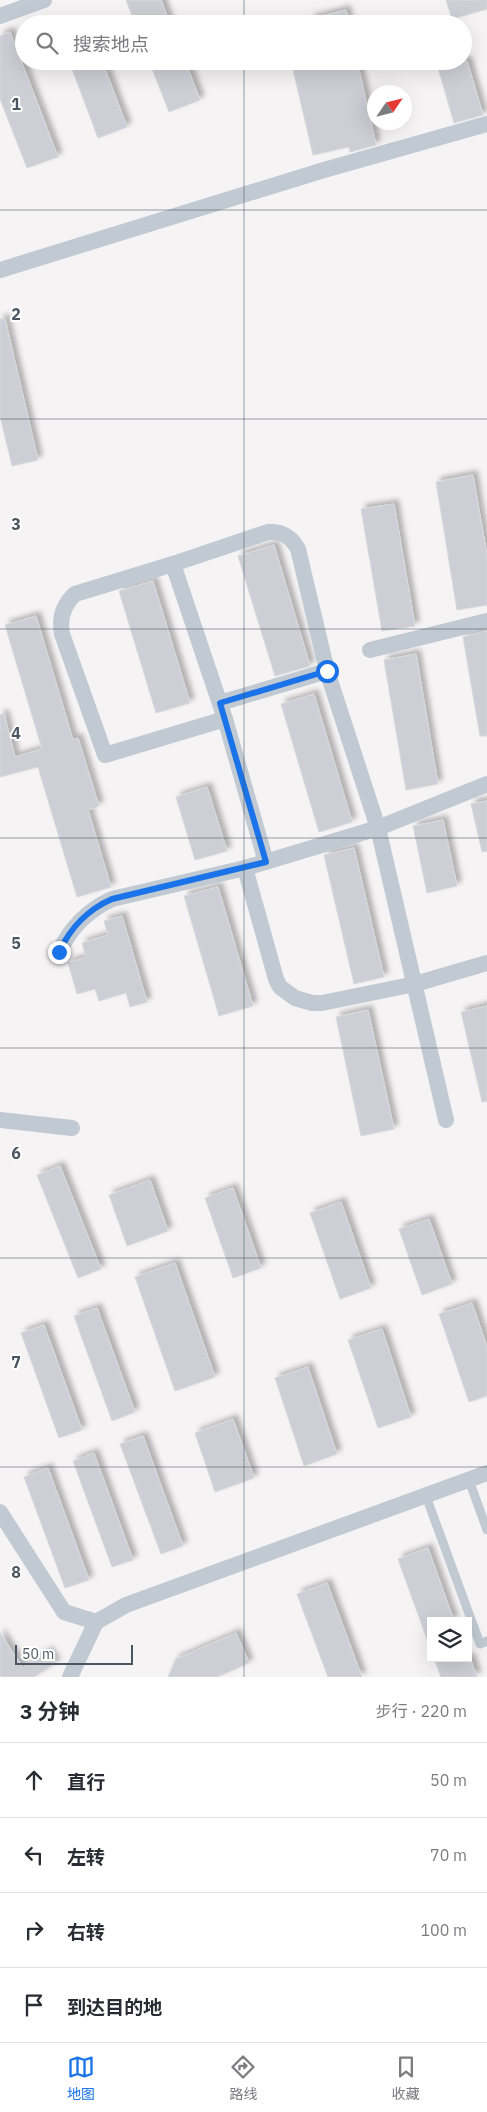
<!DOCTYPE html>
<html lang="zh">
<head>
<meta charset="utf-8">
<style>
	:root { --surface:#fff; --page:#f7f7f7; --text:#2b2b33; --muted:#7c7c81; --line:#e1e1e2; --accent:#1a73e8 }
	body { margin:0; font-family:"IBM Plex Sans","Noto Sans SC",sans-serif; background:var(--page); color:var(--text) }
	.controls { position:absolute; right:15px; bottom:15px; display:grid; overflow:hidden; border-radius:0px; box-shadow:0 5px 20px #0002 }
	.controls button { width:45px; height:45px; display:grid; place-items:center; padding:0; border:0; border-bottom:1px solid var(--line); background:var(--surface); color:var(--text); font:25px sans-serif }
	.compass { position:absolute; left:367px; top:85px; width:45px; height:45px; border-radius:50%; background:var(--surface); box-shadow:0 5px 20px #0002; rotate:55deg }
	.scale { position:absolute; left:15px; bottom:12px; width:118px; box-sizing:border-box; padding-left:5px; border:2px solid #4a5661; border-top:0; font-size:14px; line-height:18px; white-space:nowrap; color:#4a5661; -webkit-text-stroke:4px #fff; paint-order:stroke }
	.stop { position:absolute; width:15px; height:15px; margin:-11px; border:4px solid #1a73e8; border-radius:50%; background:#fff }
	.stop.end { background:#1a73e8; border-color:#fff; box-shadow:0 1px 5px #0008 }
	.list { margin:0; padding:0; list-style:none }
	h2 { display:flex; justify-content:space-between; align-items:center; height:65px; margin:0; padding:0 20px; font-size:21px }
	h2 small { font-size:16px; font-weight:400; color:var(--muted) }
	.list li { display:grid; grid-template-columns:32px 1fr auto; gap:15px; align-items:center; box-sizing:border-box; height:75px; padding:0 20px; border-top:1px solid var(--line) }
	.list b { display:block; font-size:19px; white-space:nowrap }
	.list em { font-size:16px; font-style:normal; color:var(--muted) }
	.icon { flex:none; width:28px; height:28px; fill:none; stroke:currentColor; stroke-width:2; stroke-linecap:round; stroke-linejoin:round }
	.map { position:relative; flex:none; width:487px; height:1677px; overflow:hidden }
	.search { position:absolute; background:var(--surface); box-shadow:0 5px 20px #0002; left:15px; right:15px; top:15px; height:55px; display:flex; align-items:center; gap:12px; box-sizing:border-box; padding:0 18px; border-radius:28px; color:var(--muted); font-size:19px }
	.sheet { height:365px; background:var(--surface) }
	nav { display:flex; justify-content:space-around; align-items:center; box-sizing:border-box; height:70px; border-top:1px solid var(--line); background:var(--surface); font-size:14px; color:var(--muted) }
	nav a { display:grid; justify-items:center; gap:2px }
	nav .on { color:var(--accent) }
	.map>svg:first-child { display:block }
	.building { fill:#cdcfd5; stroke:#d7d9de; filter:url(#shadow) }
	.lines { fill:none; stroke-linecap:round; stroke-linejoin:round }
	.lane { stroke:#c1cad2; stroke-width:9 }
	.street { stroke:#c1cad2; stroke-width:16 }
	.route { stroke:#1a73e8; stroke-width:6 }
	.grid { fill:none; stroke:#4a5661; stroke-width:1; stroke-opacity:0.55 }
	.grid-label { font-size:16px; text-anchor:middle; font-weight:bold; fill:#4a5661; stroke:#fff; stroke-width:4; stroke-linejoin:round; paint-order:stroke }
</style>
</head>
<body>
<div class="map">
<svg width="487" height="1677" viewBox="0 0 487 1677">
	<defs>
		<filter id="shadow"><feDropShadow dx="4.5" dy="-4.5" stdDeviation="2.5" flood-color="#0004"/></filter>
	</defs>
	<rect width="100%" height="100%" fill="#f5f3f3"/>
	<g class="building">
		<polygon points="126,0 161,0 170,24 135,24"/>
		<polygon points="446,0 487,0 487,9 452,19"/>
		<polygon points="346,10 349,24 311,24 310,19"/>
		<polygon points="10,32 58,157 27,168 0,99 0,36"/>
		<polygon points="69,61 102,61 127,127 98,138"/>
		<polygon points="149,61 185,61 200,100 169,112"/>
		<polygon points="291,61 357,61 376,145 350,152 349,147 313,155"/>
		<polygon points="436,61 467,61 483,115 454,123"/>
		<polygon points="0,319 5,319 38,460 12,466 0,416"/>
		<polygon points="473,475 487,556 487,605 457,610 436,482"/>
		<polygon points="394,504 415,626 382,631 361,509"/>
		<polygon points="274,545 310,666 275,676 238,556"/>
		<polygon points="153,581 190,703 156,713 119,591"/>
		<polygon points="36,616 73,740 78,738 99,806 88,810 111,887 77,897 38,767 0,777 0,715 4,714 15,757 42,749 5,625"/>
		<polygon points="487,631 487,736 480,736 463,637"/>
		<polygon points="416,654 438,784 406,790 384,660"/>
		<polygon points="314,694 352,822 319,832 281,704"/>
		<polygon points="207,787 227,851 195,860 176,797"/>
		<polygon points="487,801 487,851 482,852 471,804"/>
		<polygon points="443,820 457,886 427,893 413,826"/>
		<polygon points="354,848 384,977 354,984 324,855"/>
		<polygon points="218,887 253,1006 219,1016 184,896"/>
		<polygon points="122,916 147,1002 130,1007 126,993 99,1001 95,989 77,994 68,963 86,957 82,943 108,935 104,921"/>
		<polygon points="487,1006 487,1101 482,1102 461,1012"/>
		<polygon points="368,1010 394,1129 361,1136 336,1017"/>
		<polygon points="60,1166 101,1269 78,1278 37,1175"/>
		<polygon points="150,1180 168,1231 127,1246 109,1195"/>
		<polygon points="233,1188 261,1268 233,1278 205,1198"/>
		<polygon points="341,1202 371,1288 340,1299 310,1213"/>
		<polygon points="429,1219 452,1284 422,1295 399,1229"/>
		<polygon points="175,1263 215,1377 175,1391 135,1277"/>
		<polygon points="472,1303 487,1347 487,1396 469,1402 439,1314"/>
		<polygon points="97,1308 135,1412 112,1421 74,1316"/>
		<polygon points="44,1325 82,1430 59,1438 21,1333"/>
		<polygon points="382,1329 411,1417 378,1428 348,1340"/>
		<polygon points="308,1367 337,1454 304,1466 275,1378"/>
		<polygon points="233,1419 254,1478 215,1492 195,1433"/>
		<polygon points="143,1436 183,1546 161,1554 120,1444"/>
		<polygon points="94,1453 133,1560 112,1567 73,1461"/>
		<polygon points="48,1468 89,1580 65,1588 24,1477"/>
		<polygon points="428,1548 454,1621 431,1621 429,1645 398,1559"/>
		<polygon points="327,1583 362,1677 328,1677 297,1594"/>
		<polygon points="0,1633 23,1668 48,1651 56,1663 34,1677 0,1677"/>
		<polygon points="236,1633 249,1663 217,1677 168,1677 176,1659"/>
		<polygon points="434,1658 470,1658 477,1677 441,1677"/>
	</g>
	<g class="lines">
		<g class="lane">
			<polyline points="469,1480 487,1530"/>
			<polyline points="426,1496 480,1644 487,1641"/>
		</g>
		<g class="street">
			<polyline points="0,16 44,0"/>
			<polyline points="0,270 324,170 487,124"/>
			<polyline points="173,564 225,719 266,862"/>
			<polyline points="370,650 487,621"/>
			<path d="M225 719 105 755 62 634C59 618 63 605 75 594L173 564 268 532C282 531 291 536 298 549L327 671"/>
			<polyline points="245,868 276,979 280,987 295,998 312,1003 322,1003 415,984 487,963"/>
			<path d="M59 952C71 927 87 911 112 899L245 868 378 828 327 671 220 703"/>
			<polyline points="0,1120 72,1128"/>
			<polyline points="446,1120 378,828 487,784"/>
			<polyline points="0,1512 64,1612 96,1622"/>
			<polyline points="70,1677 96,1622 126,1605 487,1473"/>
		</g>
	</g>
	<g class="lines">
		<path class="route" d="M59 952C71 927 87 910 112 899L266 862 220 703 327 671"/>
	</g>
	<path class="grid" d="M244 0V24M244 61V1677M0 210H487M0 419H487M0 629H487M0 838H487M0 1048H487M0 1258H487M0 1467H487"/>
	<g class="grid-label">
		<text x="16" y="110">1</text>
		<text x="16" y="320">2</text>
		<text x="16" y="530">3</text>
		<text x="16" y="739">4</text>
		<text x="16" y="949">5</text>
		<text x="16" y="1159">6</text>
		<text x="16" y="1368">7</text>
		<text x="16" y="1578">8</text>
	</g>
</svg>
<div class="controls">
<button><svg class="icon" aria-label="layers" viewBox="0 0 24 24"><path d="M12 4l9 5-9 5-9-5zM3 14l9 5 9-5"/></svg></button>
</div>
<svg class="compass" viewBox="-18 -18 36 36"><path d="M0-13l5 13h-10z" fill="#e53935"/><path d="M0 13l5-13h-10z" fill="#7c7c81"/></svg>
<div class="scale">50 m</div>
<div class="stop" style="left:327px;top:671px"></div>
<div class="stop end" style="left:59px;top:952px"></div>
<div class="search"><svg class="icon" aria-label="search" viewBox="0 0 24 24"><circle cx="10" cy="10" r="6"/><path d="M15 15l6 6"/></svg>搜索地点</div>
</div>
<section class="sheet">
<h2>3 分钟<small>步行 · 220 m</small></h2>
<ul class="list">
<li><svg class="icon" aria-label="ahead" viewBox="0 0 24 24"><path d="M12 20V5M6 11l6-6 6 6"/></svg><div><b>直行</b></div><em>50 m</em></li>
<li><svg class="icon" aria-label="left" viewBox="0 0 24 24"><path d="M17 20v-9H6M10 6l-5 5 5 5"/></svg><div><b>左转</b></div><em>70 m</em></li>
<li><svg class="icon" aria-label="right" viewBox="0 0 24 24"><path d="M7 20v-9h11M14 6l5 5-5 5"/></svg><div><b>右转</b></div><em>100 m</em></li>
<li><svg class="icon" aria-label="arrive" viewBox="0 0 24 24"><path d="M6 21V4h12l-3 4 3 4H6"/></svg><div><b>到达目的地</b></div></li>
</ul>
</section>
<nav>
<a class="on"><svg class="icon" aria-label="map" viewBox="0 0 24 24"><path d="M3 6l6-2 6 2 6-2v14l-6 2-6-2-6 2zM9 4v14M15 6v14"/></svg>地图</a>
<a><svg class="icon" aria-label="directions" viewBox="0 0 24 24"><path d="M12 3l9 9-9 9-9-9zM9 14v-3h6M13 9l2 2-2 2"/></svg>路线</a>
<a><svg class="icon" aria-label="saved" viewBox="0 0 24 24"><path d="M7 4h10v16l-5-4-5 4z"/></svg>收藏</a>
</nav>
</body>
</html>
